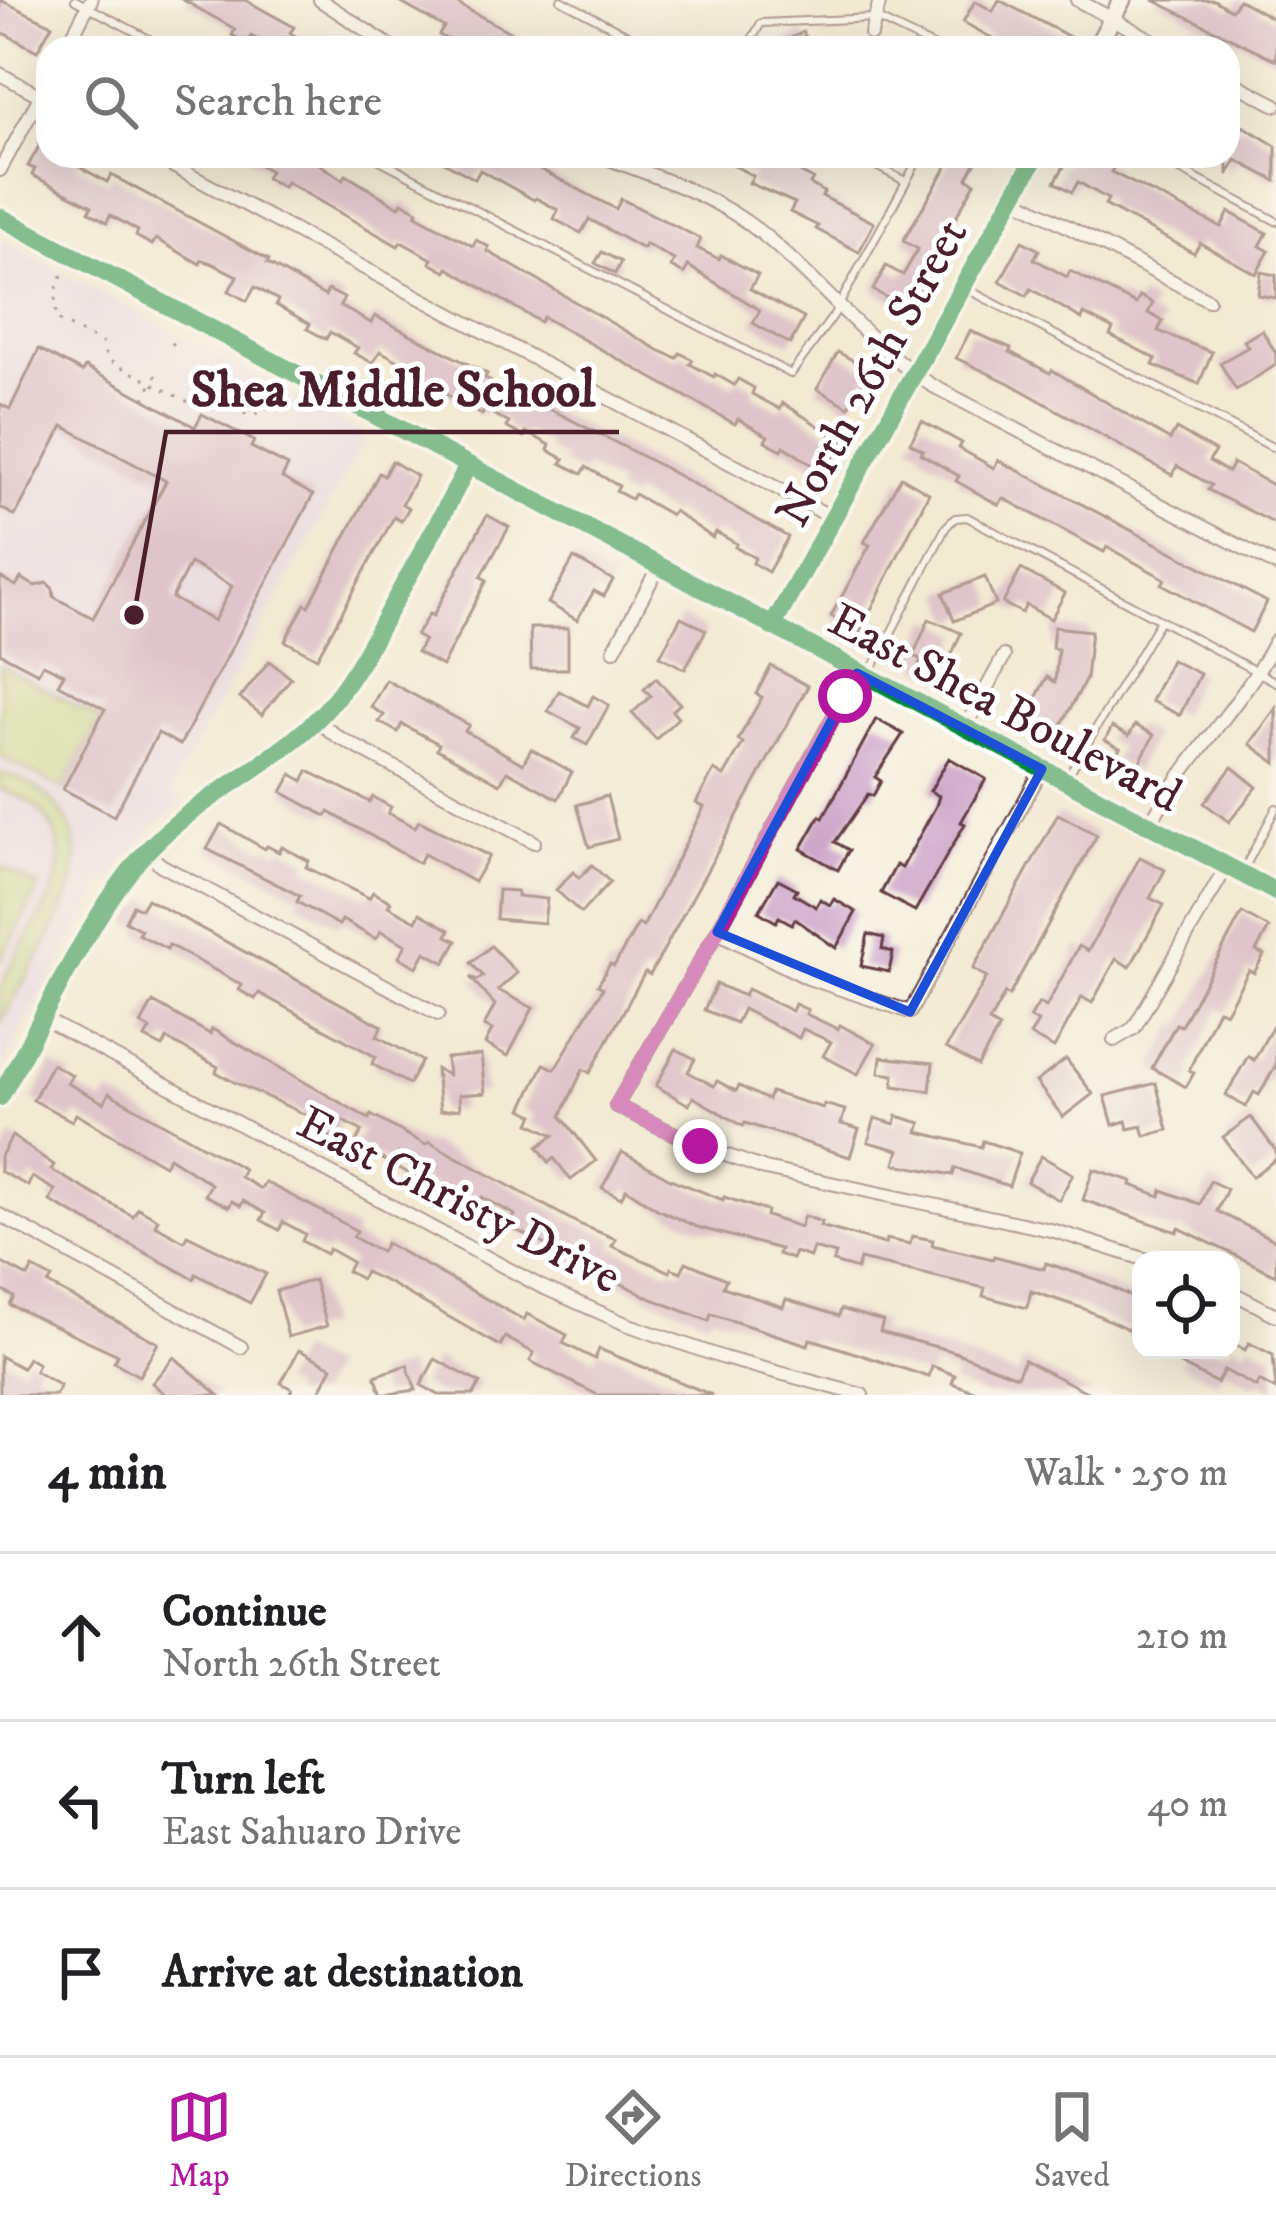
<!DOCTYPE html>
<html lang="en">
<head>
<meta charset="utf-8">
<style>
	:root { --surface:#fff; --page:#f6f6f6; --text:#202124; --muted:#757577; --line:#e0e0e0; --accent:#b5179e }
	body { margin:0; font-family:"IM FELL DW Pica",serif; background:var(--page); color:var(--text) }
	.controls { position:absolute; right:36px; bottom:36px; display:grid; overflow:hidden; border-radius:24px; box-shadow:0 12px 48px #0002 }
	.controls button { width:108px; height:108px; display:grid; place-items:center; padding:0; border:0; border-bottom:3px solid var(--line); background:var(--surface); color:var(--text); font:60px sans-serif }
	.stop { position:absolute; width:36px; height:36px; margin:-27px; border:9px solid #b5179e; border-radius:50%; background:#fff }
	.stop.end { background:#b5179e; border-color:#fff; box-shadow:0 3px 12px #0008 }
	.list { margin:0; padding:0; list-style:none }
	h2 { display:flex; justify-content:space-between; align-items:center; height:156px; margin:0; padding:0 48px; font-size:51px }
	h2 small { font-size:39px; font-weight:400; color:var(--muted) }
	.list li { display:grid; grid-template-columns:78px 1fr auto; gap:36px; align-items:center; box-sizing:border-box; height:168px; padding:0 48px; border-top:3px solid var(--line) }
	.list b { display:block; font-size:45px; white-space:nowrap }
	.list p { margin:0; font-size:39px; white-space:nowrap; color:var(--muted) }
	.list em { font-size:39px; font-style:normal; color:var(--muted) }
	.icon { flex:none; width:66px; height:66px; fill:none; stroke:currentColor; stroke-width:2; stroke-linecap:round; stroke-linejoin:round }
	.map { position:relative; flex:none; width:1276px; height:1395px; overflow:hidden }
	.search { position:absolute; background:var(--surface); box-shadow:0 12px 48px #0002; left:36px; right:36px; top:36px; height:132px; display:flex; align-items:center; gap:30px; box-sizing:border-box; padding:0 42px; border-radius:36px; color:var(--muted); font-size:45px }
	.sheet { height:660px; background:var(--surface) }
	nav { display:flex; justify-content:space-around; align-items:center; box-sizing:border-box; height:168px; border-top:3px solid var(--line); background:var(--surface); font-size:33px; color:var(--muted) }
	nav a { display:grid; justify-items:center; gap:6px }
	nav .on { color:var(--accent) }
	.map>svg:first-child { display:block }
	.built { fill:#e5d3f1 }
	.green { fill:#b9d176; stroke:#827850; stroke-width:3 }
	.building { fill:#c699c0; fill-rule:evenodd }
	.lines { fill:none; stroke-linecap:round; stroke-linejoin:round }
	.lane-casing { stroke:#633d44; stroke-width:10 }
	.street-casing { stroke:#633d44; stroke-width:16 }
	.secondary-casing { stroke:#633d44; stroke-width:21 }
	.path { stroke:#633d44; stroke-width:3; stroke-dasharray:3 9; stroke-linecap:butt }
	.lane { stroke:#fff; stroke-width:6 }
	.street { stroke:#fff; stroke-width:12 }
	.secondary { stroke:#fff; stroke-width:16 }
	.cycleway-casing { stroke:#fff; stroke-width:26 }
	.cycleway { stroke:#00873e; stroke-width:18 }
	.route { stroke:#b5179e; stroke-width:15 }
	.marked { fill:none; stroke:#1d4ed8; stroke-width:9; stroke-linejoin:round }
	.labels { text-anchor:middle; stroke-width:10; stroke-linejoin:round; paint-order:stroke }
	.street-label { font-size:48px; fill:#4a1f2b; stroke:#fff }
	.leader { fill:none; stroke:#4a1f2b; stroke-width:4.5 }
	.callout-dot { fill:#4a1f2b; stroke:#fff; stroke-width:4.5 }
	.callout-label { font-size:51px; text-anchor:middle; font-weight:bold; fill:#4a1f2b; stroke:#fff; stroke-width:10; stroke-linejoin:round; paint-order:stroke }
</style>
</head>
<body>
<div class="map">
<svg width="1276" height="1395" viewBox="0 0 1276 1395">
	<rect width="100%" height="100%" fill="#fff"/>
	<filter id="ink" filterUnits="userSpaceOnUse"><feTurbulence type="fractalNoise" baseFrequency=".00833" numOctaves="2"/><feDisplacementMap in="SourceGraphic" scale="24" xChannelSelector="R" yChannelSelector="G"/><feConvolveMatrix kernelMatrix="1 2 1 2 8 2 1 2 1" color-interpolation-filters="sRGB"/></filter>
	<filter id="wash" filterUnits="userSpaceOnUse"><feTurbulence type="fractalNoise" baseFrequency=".004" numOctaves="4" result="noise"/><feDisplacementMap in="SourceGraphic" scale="48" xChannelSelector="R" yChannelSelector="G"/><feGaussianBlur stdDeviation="2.7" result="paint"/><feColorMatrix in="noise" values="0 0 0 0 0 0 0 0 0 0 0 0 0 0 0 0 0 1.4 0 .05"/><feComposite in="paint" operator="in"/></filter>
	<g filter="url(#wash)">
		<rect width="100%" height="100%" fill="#f3ead4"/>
		<polygon class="built" points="0,239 367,436 169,793 185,802 155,825 102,887 0,1070"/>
		<g class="green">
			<polygon points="0,665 100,719 63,789 0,756"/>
			<path d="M0 773C51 784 88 829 73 883 62 922 20 986 0 1025 0 1013 0 998 1 988 19 934 89 877 46 818 34 802 19 795 0 790Z"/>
			<polygon points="0,866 39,887 0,961"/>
		</g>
		<g id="blocks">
			<g class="building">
				<polygon points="0,0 52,25 37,51 0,31"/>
				<polygon points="183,0 245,0 294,27 290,33 317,48 273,48 251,36 247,43 232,35 235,29"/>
				<polygon points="396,0 450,0 540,48 463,48 439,35 444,27"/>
				<polygon points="999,0 1068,36 1062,48 1010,48 963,22 975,1 993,11"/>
				<polygon points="1153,0 1214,0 1231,10 1239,0 1276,20 1276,60"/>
				<polygon points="803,32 810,48 770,48"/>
				<polygon points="1228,123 1241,130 1243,126 1276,146 1276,181 1236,160 1228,175"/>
				<polygon points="48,130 48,156 81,156 76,165 107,182 111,175 269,260 267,263 325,296 328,290 344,298 340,306 371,323 375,316 487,374 485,378 513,394 515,391 661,466 788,537 768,572 753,563 755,558 735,547 737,544 716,532 713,538 674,511 671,515 634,494 631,499 616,491 619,486 586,467 582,474 561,463 564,459 548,450 550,445 526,432 524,437 506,427 509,423 485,409 482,415 424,381 421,387 404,378 410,367 380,351 373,363 354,353 358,348 330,332 326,339 307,329 310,324 276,305 278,300 255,287 247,301 229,291 237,276 211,263 202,260 200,264 156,239 152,245 136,236 138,231 110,215 107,222 89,212 92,206 32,175 35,169 28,166"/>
				<polygon points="244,156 307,156 343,180 346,175 399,207 402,202 418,211 416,215 473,246 476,240 489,247 487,251 660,351 677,358 680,353 693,360 690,364 714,377 715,374 734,385 738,379 754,388 752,394 780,409 783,403 842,441 824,473 784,446 782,450 765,441 768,436 738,419 735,424 543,317 540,322 448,268 446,272 430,263 432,259 401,242 398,246 286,182 283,187 266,178 270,171"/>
				<polygon points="433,156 515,156 616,209 621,199 701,239 697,248 719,259 721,255 758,275 750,289 804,318 790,344 753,323 760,310 688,266 684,274 671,267 674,260 645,244 643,249 589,219 581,233 554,219 558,210 536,198 534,200 480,170 475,179"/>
				<polygon points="717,156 782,156 779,161 813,179 810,184 824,192 822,196 874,223 859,252 816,229 818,226 790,212 795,203 749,183 753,176"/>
				<polygon points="953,156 979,156 967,178 975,183 923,275 928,277 909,310 873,290 886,266 903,275 918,249 903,241"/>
				<polygon points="1070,156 1093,156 1114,167 1111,172 1221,227 1229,212 1267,233 1260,246 1269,251 1256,274 1200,243 1194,253 1105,205 1108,199 1078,182 1072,192 1055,182"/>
				<polygon points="1022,241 1039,250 1034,259 1067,277 1070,271 1136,304 1140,296 1153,303 1148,313 1163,321 1158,331 1212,352 1199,384 1153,365 1156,359 1110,335 1113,329 1084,314 1082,319 1031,289 1027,296 1000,281"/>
				<polygon points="602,252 621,262 615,274 595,263"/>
				<polygon points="1261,272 1276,275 1276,298 1258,295"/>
				<polygon points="1262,330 1276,354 1276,365 1236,390 1220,363 1248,347 1244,341"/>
				<polygon points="970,331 1011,348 1010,352 1050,373 1052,370 1170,440 1176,429 1215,451 1209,461 1228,472 1233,463 1276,487 1276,524 1208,490 1211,485 1177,466 1172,475 1009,383 956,358"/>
				<path d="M39 349 82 372 85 367 195 427 202 414 254 441 251 447 288 466 282 478 313 495 180 745 158 733 114 816 63 789 105 709 58 684 64 674 43 664 38 673 0 653V577L16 586 21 578 35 586 47 583 53 589 54 597 93 618 166 481 63 426 15 516 0 507V404L10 409ZM190 563 232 586 214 621 172 598Z"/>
				<polygon points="838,352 870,370 849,407 817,389"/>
				<polygon points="922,421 962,443 959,448 994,468 998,460 1267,602 1251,632 1162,584 1165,579 1107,547 1104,552 1003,498 999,505 956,481 959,476 921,454 923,450 910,443"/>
				<polygon points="392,461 417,476 402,504 409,508 401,521 394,517 317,658 285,641 305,604 309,606 379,473 384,476"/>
				<polygon points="901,477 929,493 860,632 831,616 870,545 864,542"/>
				<polygon points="487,515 509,527 481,577 487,580 442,666 417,652 424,640 416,636 429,614 433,616"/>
				<polygon points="574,558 613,580 604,596 594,591 577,620 548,603"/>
				<polygon points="1021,569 1065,593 1051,619 1026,605 1022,613 1003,603"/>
				<polygon points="985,577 996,604 954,621 943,593"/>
				<polygon points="681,617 706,630 685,669 660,656"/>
				<polygon points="929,619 961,633 942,677 918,667 921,659 913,656"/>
				<polygon points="1054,627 1091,631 1086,679 1055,737 1024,721 1047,677 1055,682 1058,649 1052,648"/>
				<polygon points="530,628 568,628 568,669 531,669"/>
				<polygon points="1171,660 1200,674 1180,715 1151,701"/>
				<polygon points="269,661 291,678 262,715 240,698"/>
				<polygon points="771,666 808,686 650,975 645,972 590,1073 583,1069 561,1116 596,1161 571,1180 554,1158 549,1162 538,1147 554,1135 530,1123 534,1115 522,1109 544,1064 555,1069 603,988 598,985 610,964 614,966 638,924 643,927 704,807 696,803 714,770 724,776 743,743 738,740 762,697 756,694"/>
				<polygon points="656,678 680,704 672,711 678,718 656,739 632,713 651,696 644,689"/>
				<polygon points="386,680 469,725 465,731 523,764 531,749 572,772 558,799 507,771 500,784 437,749 439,744 402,724 398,732 379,722 384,715 371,707"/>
				<polygon points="559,691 588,706 593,696 609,705 587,745 574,738 580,728 548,711"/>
				<polygon points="1276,708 1276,763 1250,744"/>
				<polygon points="876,719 903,734 875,777 881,781 873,796 868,794 835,842 849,850 838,870 801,849 820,816 823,818"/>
				<polygon points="1135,725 1154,735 1135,771 1113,760 1120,748 1105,740 1112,727 1129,736"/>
				<polygon points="949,758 986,779 961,822 965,824 915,911 881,893 896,865 902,868 936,806 939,796 930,791"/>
				<polygon points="1232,767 1257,787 1229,822 1204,803"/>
				<polygon points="308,771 370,802 373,797 391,807 388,813 415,827 419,821 489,856 474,882 424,854 419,863 329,812 326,816 282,792 292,774 303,781"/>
				<polygon points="607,796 618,839 589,847 577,805"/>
				<polygon points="1058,814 1097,835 1009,996 1005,993 989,1022 999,1028 978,1066 946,1048 987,977 973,969"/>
				<polygon points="221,824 265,849 267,846 279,852 282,847 309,861 306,867 369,898 373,892 391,902 388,906 416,921 420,913 450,930 447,936 457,941 445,963 425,952 417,967 399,957 406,945 381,931 376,939 342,920 339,925 297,902 300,896 207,849"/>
				<polygon points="1140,857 1165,870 1150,898 1164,905 1130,967 1116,959 1092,1003 1082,997 1054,1048 1030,1035 1038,1022 1030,1018 1039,1003 1046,1007 1079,946 1088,951"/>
				<polygon points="592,865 610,882 581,913 556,890 573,872 579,878"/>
				<polygon points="778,879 797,889 794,894 816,907 820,899 830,905 834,899 856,912 836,948 795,919 792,924 779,917 776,922 759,912"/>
				<polygon points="498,890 517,891 517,896 547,899 544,923 496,919"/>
				<polygon points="147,899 382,1026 377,1036 422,1061 409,1084 372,1064 376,1057 259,993 255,999 239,990 242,985 169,945 167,949 138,934 141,930 125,921 133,905 141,909"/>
				<polygon points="1242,913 1269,928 1256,951 1264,955 1254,973 1249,970 1226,1012 1218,1009 1189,1070 1194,1073 1186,1087 1152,1068 1176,1024 1181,1026"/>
				<polygon points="868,934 884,938 882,949 893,952 889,972 861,966"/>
				<polygon points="491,946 517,973 498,990 533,1008 508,1056 485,1044 492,1030 484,1026 495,1005 470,977 477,980 483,976 471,963"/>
				<polygon points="716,984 744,996 747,989 792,1011 795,1004 808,1010 806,1014 838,1029 840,1025 875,1044 858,1074 823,1056 831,1042 803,1029 799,1038 743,1009 736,1023 704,1010"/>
				<polygon points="153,1002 210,1034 212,1029 369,1119 371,1115 426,1145 429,1142 579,1224 616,1239 612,1246 670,1272 671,1268 681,1272 686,1262 726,1279 723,1287 783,1307 786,1299 839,1316 841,1309 883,1321 880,1332 952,1351 1017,1376 1024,1360 1093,1395 984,1395 952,1383 955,1375 932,1366 929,1377 821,1342 810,1339 808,1345 711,1314 709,1321 652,1299 508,1226 515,1215 482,1197 475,1210 355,1144 362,1131 341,1120 332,1138 313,1128 317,1120 234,1082 216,1072 218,1067 167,1039 163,1047 145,1038 150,1029 141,1024"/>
				<polygon points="1276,1020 1276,1065 1259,1095 1254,1092 1246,1107 1226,1095 1248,1056 1254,1060"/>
				<polygon points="676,1049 695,1059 688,1072 714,1086 717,1081 736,1091 739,1086 768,1100 771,1092 823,1108 824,1104 845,1110 841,1124 859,1129 850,1157 745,1123 743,1126 693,1097 689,1105 656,1086"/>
				<polygon points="481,1055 485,1093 459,1095 460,1109 440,1111 436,1069 448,1075 446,1058"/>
				<polygon points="881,1057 933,1063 930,1091 893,1086 894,1075 879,1073"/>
				<polygon points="1066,1059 1093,1094 1063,1117 1036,1082"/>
				<polygon points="52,1064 72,1075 67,1083 104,1103 109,1093 244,1169 240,1177 261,1189 265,1182 319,1210 357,1231 353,1237 381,1252 386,1243 524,1320 527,1314 567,1335 563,1343 595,1359 599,1349 712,1395 598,1395 530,1361 534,1353 505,1337 500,1346 389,1283 365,1272 361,1279 347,1271 352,1262 329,1249 326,1254 302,1241 305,1234 283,1222 279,1230 261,1220 265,1213 243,1201 241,1206 232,1201 229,1207 205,1195 211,1184 169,1157 164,1165 76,1114 72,1121 33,1100"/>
				<polygon points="1156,1083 1168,1130 1145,1136 1142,1126 1128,1129 1126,1121 1113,1125 1105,1096"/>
				<polygon points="897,1116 921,1123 918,1132 981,1147 983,1141 1020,1153 1009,1186 955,1168 953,1175 895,1164 899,1150 868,1142 875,1118 895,1124"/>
				<polygon points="1251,1117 1276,1151 1276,1159 1252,1177 1223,1137"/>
				<polygon points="12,1136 54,1165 51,1170 133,1216 138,1208 158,1219 155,1225 184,1241 187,1235 266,1274 250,1303 196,1274 194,1279 50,1201 55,1190 32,1177 28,1186 0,1171 0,1158"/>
				<polygon points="622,1152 670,1179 723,1200 724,1197 767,1211 766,1216 800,1227 804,1216 822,1222 820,1226 885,1244 886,1239 910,1244 912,1236 933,1240 932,1245 993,1259 994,1256 1044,1269 1046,1263 1094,1279 1141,1301 1141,1335 1082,1308 1031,1291 1027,1308 983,1296 985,1288 860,1259 857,1269 833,1262 836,1254 813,1248 810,1257 795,1252 792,1259 778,1254 780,1249 697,1227 657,1209 626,1189 621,1198 602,1188"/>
				<polygon points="1041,1156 1073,1174 1059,1200 1027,1182"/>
				<polygon points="1093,1169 1132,1181 1131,1185 1160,1196 1162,1190 1200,1204 1210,1181 1227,1189 1217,1211 1276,1241 1276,1275 1179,1228 1177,1232 1083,1200"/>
				<polygon points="0,1262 28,1277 33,1268 52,1278 48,1284 158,1343 139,1376 114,1362 118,1355 10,1305 14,1297 0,1289"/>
				<polygon points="314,1280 327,1326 288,1337 276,1291"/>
				<polygon points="1231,1342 1245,1350 1249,1343 1273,1355 1276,1390 1259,1381 1256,1387 1224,1370 1217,1383 1180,1364 1187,1350 1231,1350"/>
				<polygon points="299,1350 332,1367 318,1395 289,1395 292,1389 281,1383"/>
				<polygon points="0,1356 22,1368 28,1358 38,1364 35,1371 60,1386 55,1395 0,1395"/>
				<polygon points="174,1357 219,1395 166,1395 152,1383"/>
				<polygon points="435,1359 480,1383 473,1395 439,1395 421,1385"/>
				<polygon points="407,1365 416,1390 382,1395 375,1376"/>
			</g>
		</g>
	</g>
	<g filter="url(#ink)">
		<use href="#blocks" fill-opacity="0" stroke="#633d44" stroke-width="3"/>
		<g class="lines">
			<g class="lane-casing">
				<g id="lane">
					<polyline points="75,0 166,48"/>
					<polyline points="561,0 652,48"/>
					<polyline points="747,48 761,23 875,18 937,48"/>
					<polyline points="372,156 791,374 833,316 920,156"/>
					<polyline points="857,156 905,181"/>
					<polyline points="1154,156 1276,221"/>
					<polyline points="965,288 1276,449"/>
					<polyline points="869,675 946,527 955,518 967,517 1276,682"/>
					<polyline points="1066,779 1159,622"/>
					<polyline points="1243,871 1276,808"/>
				</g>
			</g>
			<g class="street-casing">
				<g id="street">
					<polyline points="320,0 393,48"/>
					<polyline points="1077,0 1167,48"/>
					<polyline points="871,34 880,0"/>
					<polyline points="66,48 91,0"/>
					<polyline points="0,74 48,100"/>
					<polyline points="1228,80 1276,105"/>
					<polyline points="154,156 833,518"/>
					<path d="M601 156C656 177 713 194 760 232 818 278 872 349 933 386L1276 565"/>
					<polyline points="0,170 48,82"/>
					<polyline points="1013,198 1208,300"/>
					<polyline points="614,650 659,566"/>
					<polyline points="857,673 717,932 616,1106 700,1146 765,1169 1055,1231 1147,1260"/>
					<polyline points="316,720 338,737 534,842"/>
					<polyline points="965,728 1004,656"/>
					<path d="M1149 826C1184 759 1241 707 1276 640"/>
					<polyline points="146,852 161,865 438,1014"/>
					<polyline points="717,932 808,978 910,1012 1042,769"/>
					<polyline points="44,1019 540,1286 626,1324 724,1358 862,1395"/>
					<polyline points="1114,1040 1134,1028 1227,866"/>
					<path d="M0 1097C42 1022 89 915 145 853 192 801 261 772 312 724 348 691 370 644 394 602 419 557 445 512 468 465"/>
					<polyline points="0,1215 241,1347"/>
					<polyline points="1231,1292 1276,1315"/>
				</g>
			</g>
			<g class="secondary-casing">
				<g id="secondary">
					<polyline points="1096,48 1122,0"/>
					<polyline points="0,217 1276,892"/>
					<polyline points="772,627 1036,156"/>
				</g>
			</g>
			<g class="path">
				<path d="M62 275 55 293 56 319 104 344 106 359 194 405 199 393C229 409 259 431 282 393"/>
				<polyline points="172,345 177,337"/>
				<polyline points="144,399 159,370"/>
			</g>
			<use href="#lane" class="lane"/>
			<use href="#street" class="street"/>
			<use href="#secondary" class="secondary"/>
			<g class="cycleway-casing">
				<g id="cycleway">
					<polyline points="0,217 1276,892"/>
					<polyline points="772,627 1036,156"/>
					<path d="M0 1097C42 1022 89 915 145 853 192 801 261 772 312 724 348 691 370 644 394 602 419 557 445 512 468 465"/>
				</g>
			</g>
			<use href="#cycleway" class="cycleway"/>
		</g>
	</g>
	<g class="lines" filter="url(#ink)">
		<polyline class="route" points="700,1146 616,1106 717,932 845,696"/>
	</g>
	<path d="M0 0H1276V1395H0ZM857 673 1042 769 910 1012 717 932Z" fill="#f3ead4" fill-opacity=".55" fill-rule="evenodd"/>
	<path class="marked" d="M857 673 1042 769 910 1012 717 932Z"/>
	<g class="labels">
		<g class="street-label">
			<text transform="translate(870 372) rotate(-61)" y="17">North 26th Street</text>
			<text transform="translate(1006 706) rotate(28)" y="17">East Shea Boulevard</text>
			<text transform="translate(460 1198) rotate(27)" y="17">East Christy Drive</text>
		</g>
	</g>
	<path class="leader" d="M134 615L166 432H619"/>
	<circle class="callout-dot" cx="134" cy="615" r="12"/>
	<g class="callout-label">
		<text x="393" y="406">Shea Middle School</text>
	</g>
</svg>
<div class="controls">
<button><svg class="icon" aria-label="locate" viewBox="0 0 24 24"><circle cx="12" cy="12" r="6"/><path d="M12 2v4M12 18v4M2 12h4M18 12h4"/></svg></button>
</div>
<div class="stop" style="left:845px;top:696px"></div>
<div class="stop end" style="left:700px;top:1146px"></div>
<div class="search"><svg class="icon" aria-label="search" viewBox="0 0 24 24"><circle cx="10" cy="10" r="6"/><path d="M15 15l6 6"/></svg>Search here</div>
</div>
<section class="sheet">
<h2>4 min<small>Walk · 250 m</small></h2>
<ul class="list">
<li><svg class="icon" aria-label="ahead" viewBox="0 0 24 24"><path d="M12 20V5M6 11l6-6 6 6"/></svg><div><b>Continue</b><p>North 26th Street</p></div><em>210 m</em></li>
<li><svg class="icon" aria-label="left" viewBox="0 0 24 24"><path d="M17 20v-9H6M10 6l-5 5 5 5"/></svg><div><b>Turn left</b><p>East Sahuaro Drive</p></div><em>40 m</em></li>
<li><svg class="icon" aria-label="arrive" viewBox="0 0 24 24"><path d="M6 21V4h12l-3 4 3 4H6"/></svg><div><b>Arrive at destination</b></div></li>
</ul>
</section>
<nav>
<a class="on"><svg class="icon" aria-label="map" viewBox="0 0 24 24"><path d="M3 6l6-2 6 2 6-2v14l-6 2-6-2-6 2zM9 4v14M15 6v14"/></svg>Map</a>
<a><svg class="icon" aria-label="directions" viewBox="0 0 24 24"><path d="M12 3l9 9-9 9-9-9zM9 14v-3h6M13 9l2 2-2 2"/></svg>Directions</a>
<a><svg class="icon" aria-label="saved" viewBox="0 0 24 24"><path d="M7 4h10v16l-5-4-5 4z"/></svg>Saved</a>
</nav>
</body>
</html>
